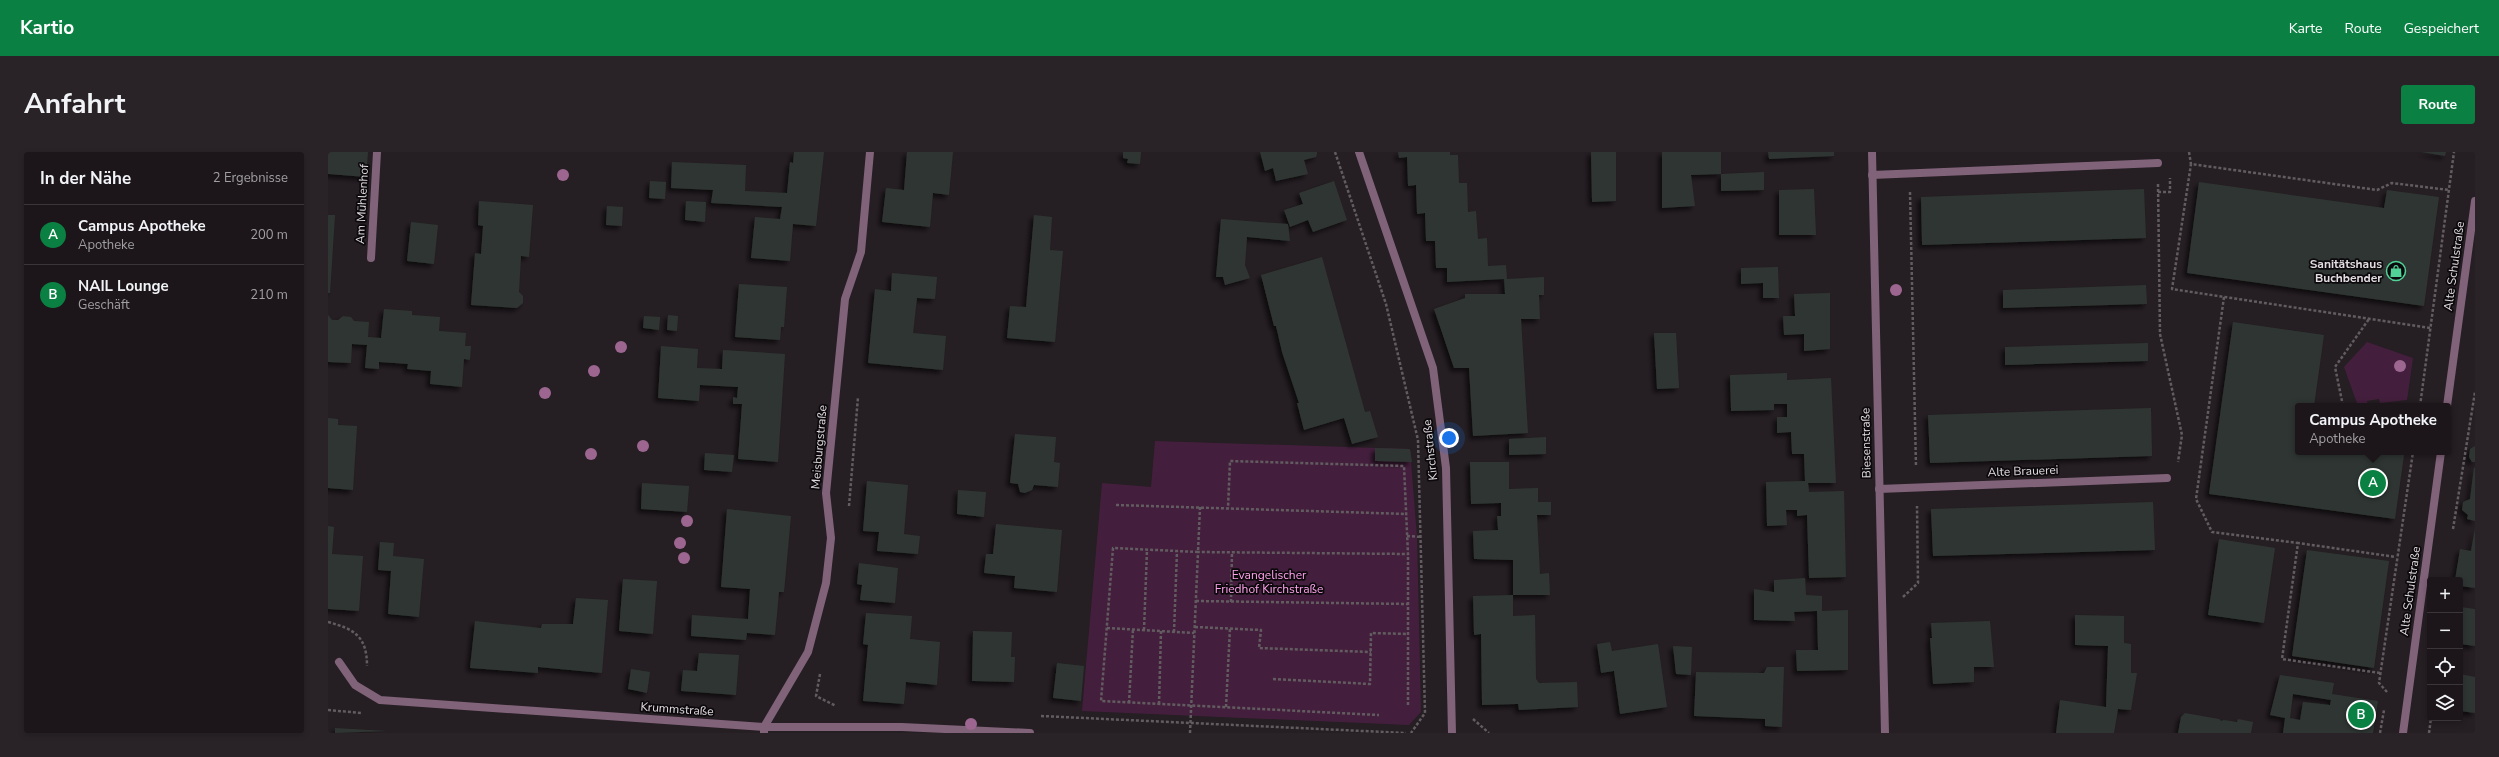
<!DOCTYPE html>
<html lang="de">
<head>
<meta charset="utf-8">
<style>
	:root { --surface:#1c161a; --page:#292327; --text:#f1f3f6; --muted:#a09fa2; --line:#3a3539; --accent:#0b8043 }
	body { margin:0; font-family:"Nunito Sans",sans-serif; background:var(--page); color:var(--text) }
	.controls { position:absolute; right:12px; bottom:12px; display:grid; overflow:hidden; border-radius:4px; box-shadow:0 2px 6px #0003 }
	.controls button { width:36px; height:36px; display:grid; place-items:center; padding:0; border:0; border-bottom:1px solid var(--line); background:var(--surface); color:var(--text); font:20px sans-serif }
	.you { position:absolute; left:1121px; top:286px; width:14px; height:14px; margin:-10px; border:3px solid #fff; border-radius:50%; background:#1a73e8; box-shadow:0 0 0 6px #1a73e833 }
	.badge { display:grid; place-items:center; width:26px; height:26px; border-radius:50%; background:var(--accent); color:#fff; font-size:13px; font-weight:700 }
	.pin { position:absolute; translate:-50% -50%; border:2px solid #fff; box-shadow:0 1px 4px #0006 }
	.popup { position:absolute; left:1967px; top:251px; width:156px; height:52px; box-sizing:border-box; display:grid; place-content:center; border-radius:4px; background:var(--surface); filter:drop-shadow(0 1px 3px #0005); font-size:13px; white-space:nowrap; color:var(--muted) }
	.popup b { font-size:15px; color:var(--text) }
	.popup::after { content:''; position:absolute; left:50%; top:100%; margin-left:-8px; border:8px solid transparent; border-top-color:var(--surface) }
	.list { margin:0; padding:0; list-style:none }
	h2 { display:flex; justify-content:space-between; align-items:center; height:52px; margin:0; padding:0 16px; font-size:17px }
	h2 small { font-size:13px; font-weight:400; color:var(--muted) }
	.list li { display:grid; grid-template-columns:26px 1fr auto; gap:12px; align-items:center; box-sizing:border-box; height:60px; padding:0 16px; border-top:1px solid var(--line) }
	.list b { display:block; font-size:15px; white-space:nowrap }
	.list p { margin:0; font-size:13px; white-space:nowrap; color:var(--muted) }
	.list em { font-size:13px; font-style:normal; color:var(--muted) }
	.icon { flex:none; width:22px; height:22px; fill:none; stroke:currentColor; stroke-width:2; stroke-linecap:round; stroke-linejoin:round }
	.map { position:relative; flex:none; width:2147px; height:581px; overflow:hidden; border-radius:4px }
	header { display:flex; align-items:center; gap:24px; box-sizing:border-box; height:56px; padding:0 20px; background:var(--accent); color:#fff }
	header strong { font-size:19px }
	nav { display:flex; gap:22px; margin-inline-start:auto; font-size:14px }
	.intro { display:flex; align-items:center; justify-content:space-between; box-sizing:border-box; height:96px; padding:0 24px }
	h1 { margin:0; font-size:28px }
	.button { padding:10px 18px; border-radius:4px; background:var(--accent); color:#fff; font-size:14px; font-weight:700 }
	main { display:flex; gap:24px; padding:0 24px }
	aside { flex:1; background:var(--surface); border-radius:4px; box-shadow:0 2px 6px #0003 }
	.map>svg:first-child { display:block }
	.green { fill:#441f3d }
	.building { fill:#2e3631; fill-rule:evenodd; filter:url(#shadow) }
	.lines { fill:none; stroke-linecap:round; stroke-linejoin:round }
	.path { stroke:#625c60; stroke-width:2.5; stroke-dasharray:3 2; stroke-linecap:butt }
	.service { stroke:#806279; stroke-width:8 }
	.minor { stroke:#806279; stroke-width:8 }
	.tree { fill:#9c6690 }
	.labels { text-anchor:middle; stroke-width:3.5; stroke-linejoin:round; paint-order:stroke }
	.street-label { font-size:12px; fill:#e1dce0; stroke:#0c090c }
	.poi-label { font-size:12px; font-weight:bold; fill:#e1dce0; stroke:#0c090c; text-anchor:end }
	.park-label { font-size:12px; fill:#fea1ea; stroke:#0c090c }
</style>
</head>
<body>
<header>
<strong>Kartio</strong>
<nav><a>Karte</a><a>Route</a><a>Gespeichert</a></nav>
</header>
<div class="intro"><h1>Anfahrt</h1><a class="button">Route</a></div>
<main>
<aside>
<h2>In der Nähe<small>2 Ergebnisse</small></h2>
<ul class="list">
<li><span class="badge">A</span><div><b>Campus Apotheke</b><p>Apotheke</p></div><em>200 m</em></li>
<li><span class="badge">B</span><div><b>NAIL Lounge</b><p>Geschäft</p></div><em>210 m</em></li>
</ul>
</aside>
<div class="map">
<svg width="2147" height="581" viewBox="0 0 2147 581">
	<defs>
		<filter id="shadow"><feDropShadow dx="-3.5" dy="3.5" stdDeviation="2" flood-color="#0009"/></filter>
	</defs>
	<rect width="100%" height="100%" fill="#251e23"/>
	<g class="green">
		<polygon points="2039,190 2085,206 2079,248 2052,251 2051,247 2039,249 2040,253 2030,254 2016,215"/>
		<polygon points="827,289 1082,297 1089,385 1093,560 1081,573 754,559 774,331 823,335"/>
	</g>
	<g class="building">
		<polygon points="0,0 40,0 38,25 0,22"/>
		<polygon points="466,0 496,0 488,74 465,72 462,109 423,106 427,65 452,67 454,55 383,51 385,38 343,36 344,10 418,13 417,39 459,41 462,10 465,11"/>
		<polygon points="579,0 625,0 621,43 605,41 602,75 554,70 558,36 576,38"/>
		<polygon points="795,0 813,0 812,12 799,11 800,7 795,6"/>
		<polygon points="932,0 989,0 989,2 988,5 976,8 980,22 948,29 945,16 937,19"/>
		<polygon points="1070,0 1122,0 1122,3 1130,3 1131,31 1139,31 1140,60 1148,59 1150,87 1159,86 1160,114 1178,113 1179,127 1216,125 1216,143 1211,143 1212,167 1193,167 1200,281 1145,284 1141,216 1126,216 1106,157 1137,146 1137,142 1177,142 1176,127 1119,130 1119,116 1108,116 1107,89 1098,89 1097,61 1089,62 1088,33 1080,34 1079,5 1071,6"/>
		<polygon points="1263,0 1288,0 1288,49 1264,50"/>
		<polygon points="1334,0 1393,0 1393,22 1363,23 1367,54 1334,56"/>
		<polygon points="1440,0 1506,0 1506,4 1441,7"/>
		<polygon points="2093,0 2118,0 2117,4"/>
		<polygon points="1436,20 1436,38 1393,39 1393,22"/>
		<polygon points="322,29 338,30 337,47 321,46"/>
		<polygon points="1006,29 1019,68 985,80 980,68 962,75 956,58 975,52 971,41"/>
		<polygon points="1871,30 2056,56 2059,38 2111,45 2096,154 1859,121"/>
		<polygon points="1486,37 1488,83 1451,83 1451,38"/>
		<polygon points="1816,37 1818,86 1594,93 1593,45"/>
		<polygon points="151,49 205,53 201,105 193,104 191,140 195,144 195,151 189,156 143,153 147,101 153,102 155,74 150,73"/>
		<polygon points="358,49 378,50 377,70 357,68"/>
		<polygon points="279,54 295,55 294,74 278,73"/>
		<polygon points="0,63 7,63 2,141 0,141"/>
		<polygon points="706,63 724,65 722,98 735,99 727,190 679,186 682,154 698,155"/>
		<polygon points="893,67 960,72 962,89 919,85 917,113 922,126 897,133 895,125 888,125"/>
		<polygon points="83,70 110,73 106,112 79,109"/>
		<polygon points="994,105 1037,260 1042,259 1050,285 1024,292 1016,266 976,278 969,251 971,251 954,200 948,174 946,174 933,123"/>
		<polygon points="1450,115 1451,146 1435,146 1435,131 1413,132 1413,116"/>
		<polygon points="564,121 609,125 607,147 589,146 585,181 618,184 615,218 540,211 547,137 563,139"/>
		<polygon points="411,132 459,135 456,175 453,175 452,188 407,185"/>
		<polygon points="1818,133 1819,152 1675,156 1675,138"/>
		<polygon points="1502,141 1502,197 1476,199 1476,182 1456,183 1455,164 1467,164 1466,142"/>
		<polygon points="56,157 84,159 84,163 112,165 111,179 138,181 137,194 143,194 142,208 136,207 134,235 102,232 103,219 79,217 80,212 51,210 51,217 37,216 39,193 24,192 23,211 0,210 0,163 4,168 10,168 15,164 23,165 26,169 41,170 40,185 53,186"/>
		<polygon points="340,163 350,164 349,179 339,178"/>
		<polygon points="316,164 332,165 331,178 315,176"/>
		<polygon points="1905,170 1996,183 1986,254 1970,254 1970,300 2057,300 2076,303 2067,367 1881,342"/>
		<polygon points="1326,181 1348,181 1351,236 1329,237"/>
		<polygon points="1820,191 1820,209 1677,213 1677,195"/>
		<polygon points="333,194 370,197 369,216 394,217 395,198 457,202 450,310 410,307 414,252 405,252 405,245 409,246 410,235 372,233 371,249 330,246"/>
		<polygon points="1459,221 1459,228 1503,226 1508,331 1480,331 1481,340 1516,339 1518,425 1481,426 1479,363 1469,364 1469,358 1458,358 1459,373 1439,374 1438,330 1477,329 1476,302 1464,302 1463,280 1449,281 1449,265 1459,265 1459,252 1446,252 1446,258 1403,259 1402,223"/>
		<polygon points="1823,256 1824,304 1602,311 1600,263"/>
		<polygon points="0,266 10,267 10,273 29,274 25,338 0,336"/>
		<polygon points="687,282 728,285 726,310 732,311 730,335 706,333 704,338 697,341 692,340 690,332 682,331"/>
		<polygon points="1218,285 1218,302 1181,303 1181,287"/>
		<polygon points="2147,294 2147,310 2144,310 2141,305 2142,297"/>
		<polygon points="1047,296 1082,297 1084,310 1047,309"/>
		<polygon points="377,301 406,303 404,320 376,318"/>
		<polygon points="1142,310 1181,310 1181,337 1210,336 1210,350 1223,350 1223,363 1209,363 1212,422 1221,421 1222,443 1185,443 1185,408 1146,407 1145,379 1170,378 1169,364 1173,364 1173,351 1143,352"/>
		<polygon points="2146,315 2147,316 2147,369 2139,367 2140,363 2134,358 2135,350 2142,347"/>
		<polygon points="539,329 580,333 576,382 592,384 590,402 549,399 551,380 535,379"/>
		<polygon points="314,331 361,334 359,360 313,357"/>
		<polygon points="630,338 658,340 656,365 629,362"/>
		<polygon points="1825,350 1827,398 1605,404 1603,357"/>
		<polygon points="399,357 463,364 456,440 451,440 447,483 419,481 418,488 363,484 364,463 420,467 422,437 393,435"/>
		<polygon points="668,372 734,378 729,440 686,436 687,424 656,421 658,402 665,402"/>
		<polygon points="0,374 6,375 4,402 35,404 31,459 0,457"/>
		<polygon points="2147,376 2147,436 2132,434 2132,428 2127,428 2132,397 2143,399"/>
		<polygon points="1891,387 1947,396 1936,471 1880,463"/>
		<polygon points="52,390 66,391 65,404 96,407 91,465 60,462 63,419 50,418"/>
		<polygon points="1979,398 2061,409 2046,516 1964,504"/>
		<polygon points="531,411 570,416 567,451 532,448 534,433 529,432"/>
		<polygon points="1477,426 1478,443 1494,444 1494,459 1520,458 1520,518 1469,519 1468,498 1490,498 1489,459 1466,460 1467,469 1426,468 1426,437 1446,440 1446,428"/>
		<polygon points="295,427 329,429 325,482 291,479"/>
		<polygon points="1185,443 1185,464 1207,463 1208,527 1211,531 1249,530 1250,555 1191,558 1190,552 1154,553 1153,482 1146,483 1145,444"/>
		<polygon points="248,446 280,448 274,521 210,515 210,521 142,516 147,469 213,476 214,472 245,472"/>
		<polygon points="2132,455 2147,457 2147,494 2132,492"/>
		<polygon points="538,461 584,464 582,487 612,490 609,533 578,530 576,552 535,549 540,493 535,492"/>
		<polygon points="1747,463 1796,464 1796,491 1803,492 1803,521 1809,521 1803,558 1790,557 1786,581 1728,581 1732,548 1778,555 1780,494 1747,493"/>
		<polygon points="1662,469 1666,515 1646,515 1646,530 1605,532 1602,486 1604,486 1603,471"/>
		<polygon points="645,479 684,480 683,505 687,505 686,530 644,529"/>
		<polygon points="1282,490 1284,499 1330,492 1339,555 1292,562 1286,519 1273,521 1269,492"/>
		<polygon points="1345,494 1364,495 1363,523 1348,522"/>
		<polygon points="371,501 411,503 408,543 353,539 355,518 369,519"/>
		<polygon points="729,511 756,514 753,549 725,546"/>
		<polygon points="1439,515 1456,515 1454,575 1437,574 1437,567 1366,564 1368,520 1436,521"/>
		<polygon points="303,517 322,520 319,541 300,537"/>
		<polygon points="2132,522 2147,525 2147,561 2132,559"/>
		<path d="M1952 523 2006 531 2004 542 2050 549 2045 581H1955L1957 566 1942 563ZM1965 542 2003 548 2002 553 1975 550 1972 568 1962 566Z"/>
		<polygon points="1857,561 1891,567 1893,569 1896,568 1909,570 1910,567 1925,570 1923,581 1850,581 1853,565"/>
		<polygon points="7,576 59,579 7,581"/>
	</g>
	<g class="lines">
		<g class="path">
			<polyline points="1007,0 1058,152 1090,288 1097,561 1083,581"/>
			<polyline points="1861,0 1863,12"/>
			<polyline points="1830,32 1832,182 1854,283 1850,310"/>
			<polyline points="1582,40 1588,315"/>
			<polyline points="1830,40 1842,40 1842,26"/>
			<polyline points="1896,145 1868,347 1884,380 1970,391"/>
			<polyline points="2102,176 1844,137 1863,12 2049,38 2064,31 2121,38"/>
			<polyline points="2015,254 2007,215 2041,167"/>
			<polyline points="2092,254 2126,0"/>
			<polyline points="788,353 1079,362"/>
			<polyline points="521,354 530,245"/>
			<polyline points="872,355 870,400 785,396 773,549 1051,563"/>
			<polyline points="2125,377 2147,240"/>
			<polyline points="1079,384 1094,385"/>
			<polyline points="1575,445 1590,431 1589,354"/>
			<polyline points="868,449 1080,452"/>
			<polyline points="903,450 904,400"/>
			<path d="M0 470C26 477 39 484 39 514"/>
			<polyline points="867,475 933,478 931,496 1043,500"/>
			<polyline points="779,476 866,481"/>
			<polyline points="816,478 819,398"/>
			<polyline points="846,480 849,399"/>
			<polyline points="2052,521 1954,507 1970,391 2068,405"/>
			<polyline points="492,522 488,544 508,554"/>
			<polyline points="945,527 1042,532 1043,481 1080,482"/>
			<polyline points="2059,540 2051,531 2085,300"/>
			<polyline points="801,551 805,477"/>
			<polyline points="831,552 833,479"/>
			<polyline points="1080,553 1080,402"/>
			<polyline points="898,555 902,476"/>
			<polyline points="0,558 33,561"/>
			<polyline points="713,564 1078,581"/>
			<polyline points="1145,567 1161,581"/>
			<polyline points="862,581 870,400 1080,402 1076,314 902,309 900,356"/>
			<polyline points="2052,581 2056,558"/>
			<polyline points="2101,581 2103,566"/>
		</g>
		<g class="service">
			<polyline points="1544,23 1830,11"/>
			<polyline points="1551,337 1839,326"/>
		</g>
		<g class="minor">
			<polyline points="1031,0 1105,216 1118,316 1124,581"/>
			<polyline points="1544,0 1557,581"/>
			<polyline points="43,106 49,0"/>
			<polyline points="2119,254 2147,49"/>
			<polyline points="11,510 27,533 52,548 436,575 574,575 702,581"/>
			<polyline points="436,581 436,575 480,500 498,431 503,386 498,341 517,147 533,100 542,0"/>
			<polyline points="2075,581 2113,300"/>
		</g>
	</g>
	<g class="tree">
		<circle cx="235" cy="23" r="6"/>
		<circle cx="1568" cy="138" r="6"/>
		<circle cx="293" cy="195" r="6"/>
		<circle cx="2072" cy="214" r="6"/>
		<circle cx="266" cy="219" r="6"/>
		<circle cx="217" cy="241" r="6"/>
		<circle cx="315" cy="294" r="6"/>
		<circle cx="263" cy="302" r="6"/>
		<circle cx="359" cy="369" r="6"/>
		<circle cx="352" cy="391" r="6"/>
		<circle cx="356" cy="406" r="6"/>
		<circle cx="643" cy="572" r="6"/>
	</g>
	<defs>
		<g id="shop-ring" transform="scale(1)"><circle r="9.5" fill="#0c090c" stroke="#51d397" stroke-width="1.5"/><path d="M-5-2.5h2.3a2.7 3.5 0 0 1 5.4 0H5L5.5 6h-11ZM-1.5-2.5h3a1.5 2.3 0 0 0-3 0Z" fill="#51d397"/></g>
	</defs>
	<g fill-rule="evenodd">
		<use href="#shop-ring" x="2068" y="119"/>
	</g>
	<g class="labels">
		<g class="street-label">
			<text transform="translate(34 52) rotate(-87)" y="4">Am Mühlenhof</text>
			<text transform="translate(2126 114) rotate(-82)" y="4">Alte Schulstraße</text>
			<text transform="translate(1538 291) rotate(-91)" y="4">Biesenstraße</text>
			<text transform="translate(491 295) rotate(-85)" y="4">Meisburgstraße</text>
			<text transform="translate(1102 298) rotate(-96)" y="4">Kirchstraße</text>
			<text transform="translate(1695 319) rotate(-2)" y="4">Alte Brauerei</text>
			<text transform="translate(2082 439) rotate(-82)" y="4">Alte Schulstraße</text>
			<text transform="translate(349 557) rotate(4)" y="4">Krummstraße</text>
		</g>
		<g class="poi-label">
			<text x="2054" y="116">Sanitätshaus<tspan x="2054" dy="14">Buchbender</tspan></text>
		</g>
		<g class="park-label">
			<text x="941" y="427">Evangelischer<tspan x="941" dy="14">Friedhof Kirchstraße</tspan></text>
		</g>
	</g>
</svg>
<div class="controls">
<button>+</button>
<button>−</button>
<button><svg class="icon" aria-label="locate" viewBox="0 0 24 24"><circle cx="12" cy="12" r="6"/><path d="M12 2v4M12 18v4M2 12h4M18 12h4"/></svg></button>
<button><svg class="icon" aria-label="layers" viewBox="0 0 24 24"><path d="M12 4l9 5-9 5-9-5zM3 14l9 5 9-5"/></svg></button>
</div>
<div class="you"></div>
<div class="pin badge" style="left:2045px;top:331px">A</div>
<div class="popup"><b>Campus Apotheke</b>Apotheke</div>
<div class="pin badge" style="left:2033px;top:563px">B</div>
</div>
</main>
</body>
</html>
